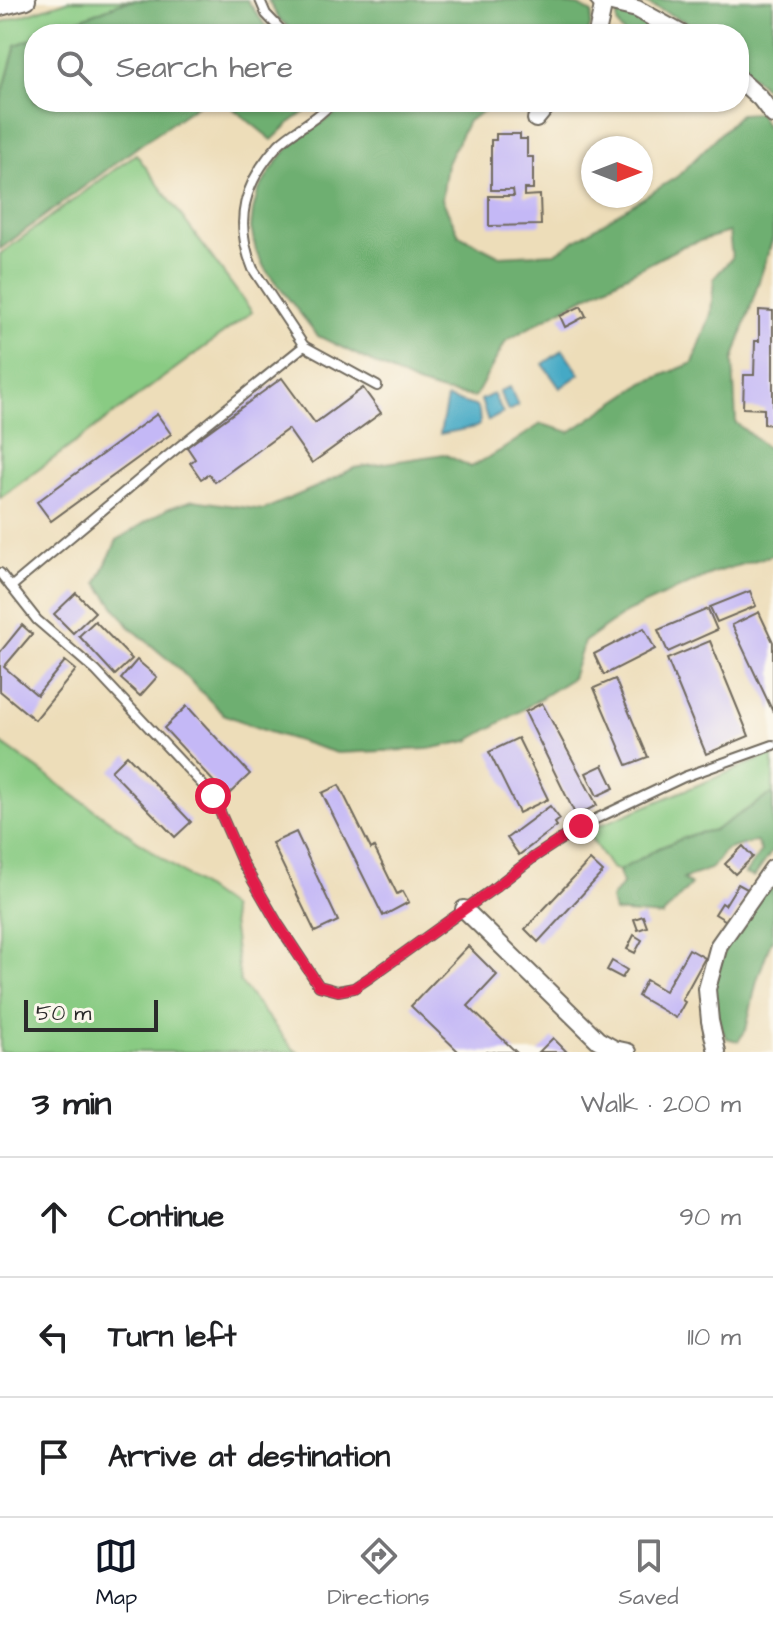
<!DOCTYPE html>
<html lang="en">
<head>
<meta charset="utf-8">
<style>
	:root { --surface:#fff; --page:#f2f2f2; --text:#202124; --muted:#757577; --line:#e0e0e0; --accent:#111827 }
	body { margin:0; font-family:"Architects Daughter",sans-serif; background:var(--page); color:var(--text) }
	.compass { position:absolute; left:581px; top:136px; width:72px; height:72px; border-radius:50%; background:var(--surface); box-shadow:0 2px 6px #0004; rotate:90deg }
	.scale { position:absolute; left:24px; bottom:20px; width:134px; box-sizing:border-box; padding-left:8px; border:4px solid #2b2b2b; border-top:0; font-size:22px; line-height:28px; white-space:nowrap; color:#2b2b2b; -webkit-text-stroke:6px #fbf7ec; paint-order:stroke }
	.stop { position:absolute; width:24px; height:24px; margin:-18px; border:6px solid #e11d48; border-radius:50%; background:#fff }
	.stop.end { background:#e11d48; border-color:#fff; box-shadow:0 2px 8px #0008 }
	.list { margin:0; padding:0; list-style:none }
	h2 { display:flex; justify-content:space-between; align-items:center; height:104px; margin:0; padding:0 32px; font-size:34px }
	h2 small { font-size:26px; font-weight:400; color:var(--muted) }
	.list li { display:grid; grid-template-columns:52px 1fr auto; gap:24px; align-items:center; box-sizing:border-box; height:120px; padding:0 32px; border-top:2px solid var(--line) }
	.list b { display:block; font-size:30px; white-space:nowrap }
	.list em { font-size:26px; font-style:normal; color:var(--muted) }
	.icon { flex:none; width:44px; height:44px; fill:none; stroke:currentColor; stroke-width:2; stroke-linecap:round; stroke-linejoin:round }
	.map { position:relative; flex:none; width:773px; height:1052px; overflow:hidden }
	.search { position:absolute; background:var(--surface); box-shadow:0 2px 6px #0004; left:24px; right:24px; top:24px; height:88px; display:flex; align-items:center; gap:20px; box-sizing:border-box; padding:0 28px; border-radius:32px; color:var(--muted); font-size:30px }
	.sheet { height:464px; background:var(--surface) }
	nav { display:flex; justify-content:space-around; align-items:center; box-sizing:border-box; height:112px; border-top:2px solid var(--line); background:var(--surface); font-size:22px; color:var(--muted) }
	nav a { display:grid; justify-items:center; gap:4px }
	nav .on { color:var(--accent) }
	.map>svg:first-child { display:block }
	.green { fill:#89cb83; stroke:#5a7b57; stroke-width:2 }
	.forest { fill:#6eaf71; stroke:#4c6d4e; stroke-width:2 }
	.water { fill:#45a9c5; stroke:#386a78; stroke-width:2 }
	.building { fill:#c4b8f6 }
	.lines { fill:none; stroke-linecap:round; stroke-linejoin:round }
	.lane-casing { stroke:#6f695d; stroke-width:12 }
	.street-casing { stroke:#6f695d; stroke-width:20 }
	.lane { stroke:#fff; stroke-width:8 }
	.street { stroke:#fff; stroke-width:16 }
	.route { stroke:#e11d48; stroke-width:10 }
</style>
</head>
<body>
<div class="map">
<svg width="773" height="1052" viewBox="0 0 773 1052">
	<rect width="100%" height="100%" fill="#fbf7ec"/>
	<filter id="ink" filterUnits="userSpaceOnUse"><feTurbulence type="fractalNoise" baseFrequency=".0125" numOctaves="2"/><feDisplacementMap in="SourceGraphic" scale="16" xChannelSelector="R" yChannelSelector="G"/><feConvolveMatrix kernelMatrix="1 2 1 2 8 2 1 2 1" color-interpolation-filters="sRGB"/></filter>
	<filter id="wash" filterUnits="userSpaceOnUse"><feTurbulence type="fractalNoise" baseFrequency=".006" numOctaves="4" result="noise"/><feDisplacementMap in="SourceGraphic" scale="32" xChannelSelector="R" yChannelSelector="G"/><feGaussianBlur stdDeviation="1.8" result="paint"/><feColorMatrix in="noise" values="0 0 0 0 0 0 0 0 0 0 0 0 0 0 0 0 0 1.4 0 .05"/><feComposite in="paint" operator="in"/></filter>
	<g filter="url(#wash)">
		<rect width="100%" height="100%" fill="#edddb9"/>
		<g class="green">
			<polygon points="70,0 136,0 120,3 44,34 34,34 34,38 16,45 0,103 0,23"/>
			<polygon points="136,154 252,312 0,498 0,254"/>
			<polygon points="0,742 230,907 240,982 292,1048 298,1052 0,1052"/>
			<polygon points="773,754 773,793 715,830 694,834 659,848 619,871 611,868 586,831"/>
		</g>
		<g class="forest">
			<polygon points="136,0 247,0 265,25 275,34 44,34 120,3"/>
			<polygon points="268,0 527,0 579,6 592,13 590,28 586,34 297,34 279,19"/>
			<polygon points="639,0 773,0 773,95 739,65 739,34 703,34 693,25"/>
			<path d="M619 11 661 34H624C617 25 615 21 619 11Z"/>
			<polygon points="34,38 34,102 319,102 292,121 272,140 225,102 202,102 140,145 0,249 0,103 16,45"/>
			<polygon points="345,102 510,102 489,108 468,121 447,163 442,199 459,235 500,256 555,253 678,176 740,114 759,113 773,138 773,238 733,361 736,423 766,447 773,448 773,555 713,573 627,612 584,642 572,678 519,712 468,741 428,749 337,753 266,731 223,714 179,669 129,626 97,583 117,540 167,509 193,500 263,510 321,485 354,468 444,454 471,467 503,449 541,424 570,432 644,383 693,363 711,314 714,278 732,258 729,232 683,246 562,309 506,341 475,397 443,392 417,384 318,336 265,269 256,251 251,228 253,211 258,192 270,172 283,154 299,138 335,114"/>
			<polygon points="773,793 773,850 754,877 745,874 761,851 756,841 725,850 712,868 683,879 691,885 662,916 614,912 611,899 622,884 619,871 659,848 694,834 715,830"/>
			<polygon points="773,878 773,939 771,941 757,980 746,1030 738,1041 726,1038 718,1020 712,991 725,946"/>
		</g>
		<g class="water">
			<polygon points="563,350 580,374 560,388 543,364"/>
			<polygon points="510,387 518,406 508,411 499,391"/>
			<polygon points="493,394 503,413 488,421 481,400"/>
			<polygon points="447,398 475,406 479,411 480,424 476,427 440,434"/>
		</g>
		<g id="blocks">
			<g class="building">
				<polygon points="496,134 520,134 520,139 527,139 527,157 533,157 533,189 524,189 524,196 540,195 541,225 489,226 489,196 514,196 513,190 491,190 491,140 496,140"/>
				<polygon points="581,306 586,316 565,327 560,316"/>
				<polygon points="759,310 773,311 773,425 764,424 764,409 743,408 744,375 754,375 755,341 759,341"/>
				<polygon points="282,378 315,423 363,388 381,413 312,463 288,429 215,482 209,474 201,479 190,463 195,459 187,447"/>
				<polygon points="157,414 171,434 51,521 37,502"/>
				<polygon points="750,591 756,606 717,622 710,607"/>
				<polygon points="76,593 95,612 73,633 54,614"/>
				<polygon points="708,609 717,630 668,652 658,630"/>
				<polygon points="759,612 773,642 773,712 732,625"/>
				<polygon points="95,621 132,659 115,675 79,636"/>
				<polygon points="22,625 32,634 4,667 37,695 65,661 76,670 35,720 0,691 0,652"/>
				<polygon points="644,628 655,649 604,675 594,654"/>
				<polygon points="710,641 749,736 706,754 667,659"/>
				<polygon points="137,660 157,677 140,696 121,679"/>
				<polygon points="615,679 648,757 627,765 594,688"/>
				<polygon points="542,703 597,805 576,816 525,712"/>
				<polygon points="187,706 250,774 227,796 164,728"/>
				<polygon points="518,738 548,799 519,813 489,752"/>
				<polygon points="127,755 191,822 175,837 111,771"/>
				<polygon points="603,765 614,788 597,796 586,773"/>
				<polygon points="339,785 371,849 374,847 397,894 403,891 409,902 383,916 322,793"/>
				<polygon points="550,806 560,819 555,823 557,826 519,855 507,838"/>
				<polygon points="296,832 338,921 315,932 272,843"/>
				<polygon points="743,846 753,857 735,874 725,864"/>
				<polygon points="590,860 603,872 538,942 525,929"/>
				<polygon points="738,884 749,890 730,923 715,914 722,903 725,905"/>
				<polygon points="643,916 647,927 638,930 634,919"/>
				<polygon points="634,935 642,940 635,953 627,949"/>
				<polygon points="468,946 497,975 468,1006 516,1052 459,1052 411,1006"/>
				<polygon points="689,949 705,958 682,1000 685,1002 676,1018 638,996 646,980 665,991"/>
				<polygon points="612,961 627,970 622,978 607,970"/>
				<polygon points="553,1038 567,1052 539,1052"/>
			</g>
		</g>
	</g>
	<g filter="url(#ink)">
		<use href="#blocks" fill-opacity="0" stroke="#6f695d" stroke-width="2"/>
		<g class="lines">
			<g class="lane-casing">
				<g id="lane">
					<polyline points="260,0 266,14 285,34"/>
					<polyline points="304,346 377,386"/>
					<polyline points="0,573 37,620 96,671 213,796 242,862 278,924 319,986 338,991 354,988 372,976 493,889 534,857 581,826 684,777 773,745"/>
					<path d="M11 587 160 462 304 346 253 269C233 221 244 182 279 144 294 129 318 120 332 102"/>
				</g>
			</g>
			<g class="street-casing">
				<g id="street">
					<polyline points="599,0 637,9 682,34"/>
					<polyline points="0,7 27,0"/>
					<polyline points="597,34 604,1"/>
					<polyline points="739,79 760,98 773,115"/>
					<polyline points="536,119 550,102"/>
					<polyline points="464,909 598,1040 614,1049 628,1052"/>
					<polyline points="717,1052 710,1021 707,989 719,945 773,868"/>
				</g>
			</g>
			<use href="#lane" class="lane"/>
			<use href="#street" class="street"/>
		</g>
	</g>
	<g class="lines" filter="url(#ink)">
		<polyline class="route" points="213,796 242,862 278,924 319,986 338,991 354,988 372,976 493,889 534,857 581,826"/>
	</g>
</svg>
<svg class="compass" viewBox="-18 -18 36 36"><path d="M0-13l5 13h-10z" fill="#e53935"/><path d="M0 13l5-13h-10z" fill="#757577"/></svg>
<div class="scale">50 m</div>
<div class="stop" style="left:213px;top:796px"></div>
<div class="stop end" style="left:581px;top:826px"></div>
<div class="search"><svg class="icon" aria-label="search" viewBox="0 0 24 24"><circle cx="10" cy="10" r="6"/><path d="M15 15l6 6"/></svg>Search here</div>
</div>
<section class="sheet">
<h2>3 min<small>Walk · 200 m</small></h2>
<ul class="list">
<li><svg class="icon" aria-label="ahead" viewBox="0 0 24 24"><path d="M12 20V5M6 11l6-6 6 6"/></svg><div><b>Continue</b></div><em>90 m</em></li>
<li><svg class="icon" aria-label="left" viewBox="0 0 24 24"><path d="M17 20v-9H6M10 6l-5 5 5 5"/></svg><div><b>Turn left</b></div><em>110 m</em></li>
<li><svg class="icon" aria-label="arrive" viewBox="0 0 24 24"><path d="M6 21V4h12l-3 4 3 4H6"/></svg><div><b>Arrive at destination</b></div></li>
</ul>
</section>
<nav>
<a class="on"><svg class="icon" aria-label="map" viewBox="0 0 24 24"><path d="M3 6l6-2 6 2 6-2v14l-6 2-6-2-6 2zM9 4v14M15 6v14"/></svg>Map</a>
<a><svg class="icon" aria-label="directions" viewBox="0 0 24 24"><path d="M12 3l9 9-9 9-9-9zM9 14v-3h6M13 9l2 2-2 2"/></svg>Directions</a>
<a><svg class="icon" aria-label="saved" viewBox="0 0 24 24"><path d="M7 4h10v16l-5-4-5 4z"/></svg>Saved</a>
</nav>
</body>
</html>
